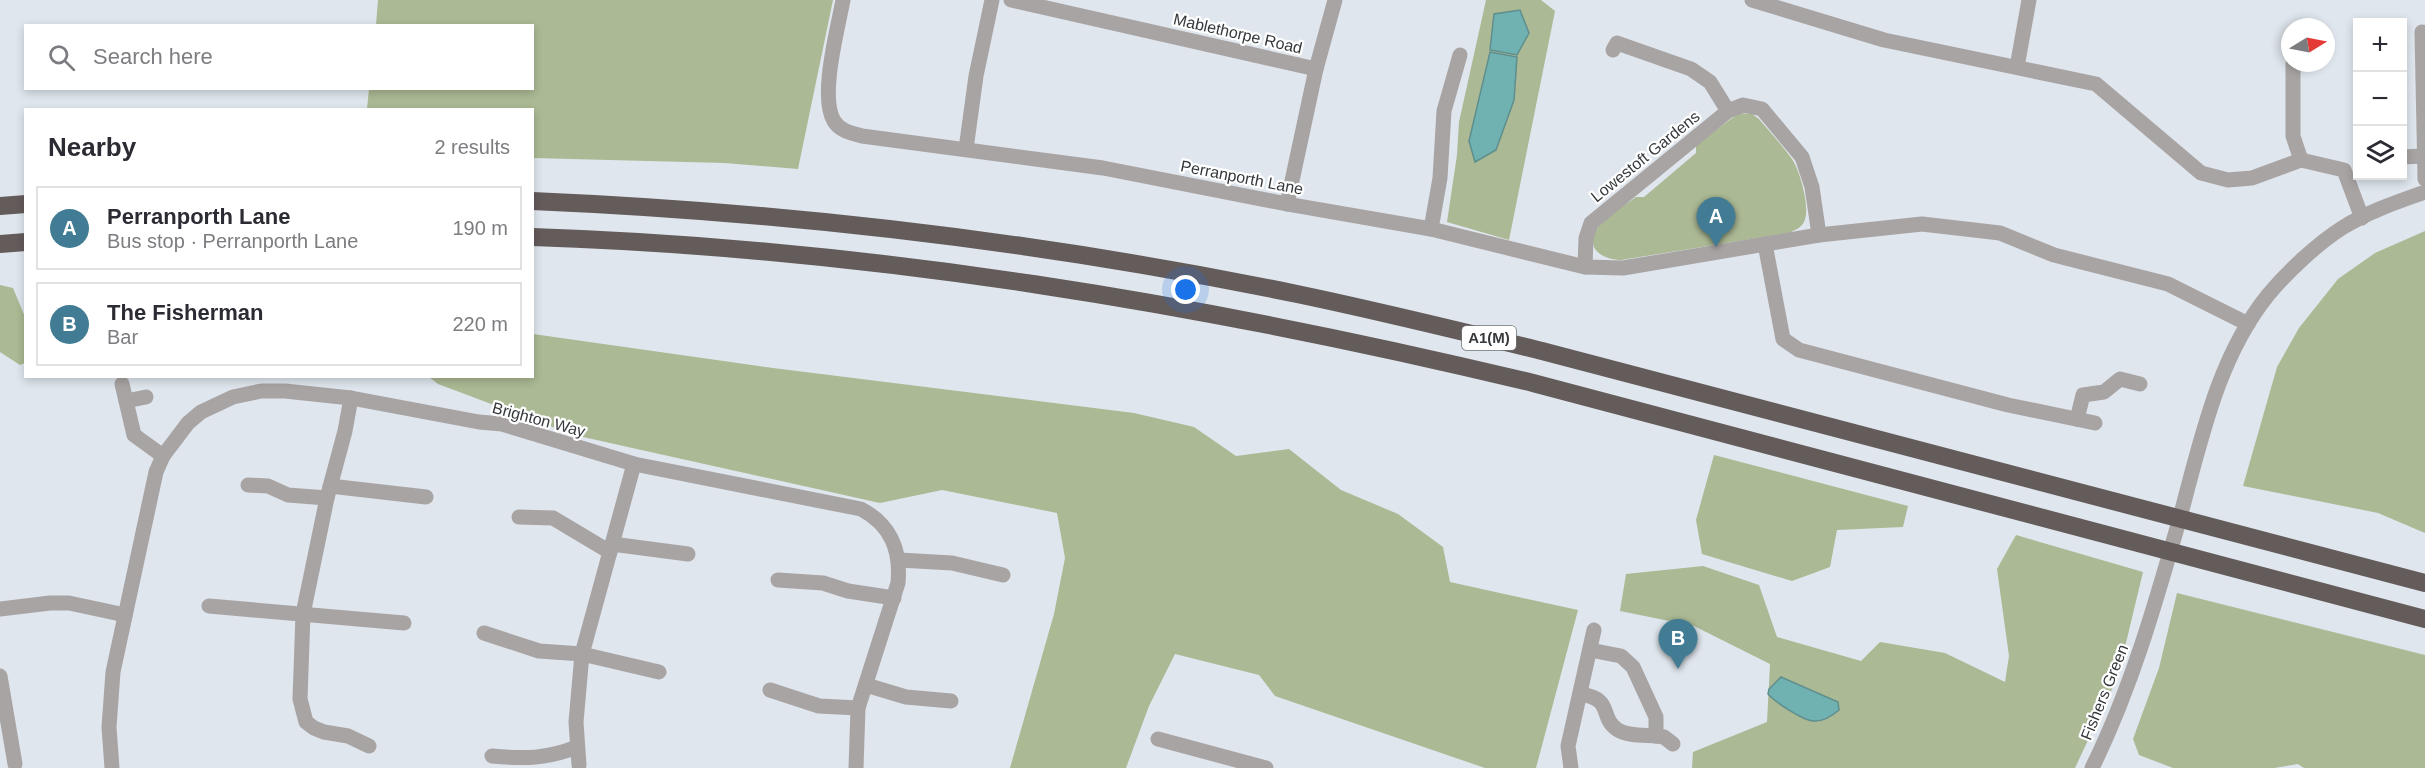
<!DOCTYPE html>
<html lang="en">
<head>
<meta charset="utf-8">
<style>
	:root { --surface:#fff; --page:#f7f7f7; --text:#2b2b33; --muted:#7c7c81; --line:#e1e1e2; --accent:#417c94 }
	body { margin:0; font-family:Arial,sans-serif; background:var(--page); color:var(--text) }
	.controls { position:absolute; right:18px; top:18px; display:grid; overflow:hidden; border-radius:0px; box-shadow:0 3px 9px #0003 }
	.controls button { width:54px; height:54px; display:grid; place-items:center; padding:0; border:0; border-bottom:2px solid var(--line); background:var(--surface); color:var(--text); font:30px sans-serif }
	.compass { position:absolute; left:2281px; top:18px; width:54px; height:54px; border-radius:50%; background:var(--surface); box-shadow:0 3px 9px #0003; rotate:80deg }
	.you { position:absolute; left:1186px; top:290px; width:21px; height:21px; margin:-15px; border:4px solid #fff; border-radius:50%; background:#1a73e8; box-shadow:0 0 0 9px #1a73e833 }
	.badge { display:grid; place-items:center; width:39px; height:39px; border-radius:50%; background:var(--accent); color:#fff; font-size:20px; font-weight:700 }
	.pin { position:absolute; translate:-50% -50px; filter:drop-shadow(0 2px 3px #0008) }
	.pin::after { content:''; position:absolute; top:32px; width:21px; height:18px; background:inherit; clip-path:polygon(0 0,100% 0,50% 100%) }
	.list { margin:0; padding:0; list-style:none }
	h2 { display:flex; justify-content:space-between; align-items:center; height:78px; margin:0; padding:0 24px; font-size:26px }
	h2 small { font-size:20px; font-weight:400; color:var(--muted) }
	.list li { display:grid; grid-template-columns:39px 1fr auto; gap:18px; align-items:center; box-sizing:border-box; height:84px; margin:0 12px 12px; padding:0 12px; border:2px solid var(--line); border-radius:0px }
	.list b { display:block; font-size:22px; white-space:nowrap }
	.list p { margin:0; font-size:20px; white-space:nowrap; color:var(--muted) }
	.list em { font-size:20px; font-style:normal; color:var(--muted) }
	.icon { flex:none; width:33px; height:33px; fill:none; stroke:currentColor; stroke-width:2; stroke-linecap:round; stroke-linejoin:round }
	.map { position:relative; flex:none; width:2425px; height:768px; overflow:hidden }
	.search { position:absolute; background:var(--surface); box-shadow:0 3px 9px #0003; left:24px; top:24px; width:510px; height:66px; display:flex; align-items:center; gap:15px; box-sizing:border-box; padding:0 21px; border-radius:0px; color:var(--muted); font-size:22px }
	.panel { position:absolute; background:var(--surface); box-shadow:0 3px 9px #0003; left:24px; top:108px; width:510px; height:270px; border-radius:0px }
	.map>svg:first-child { display:block }
	.green { fill:#abb994 }
	.water { fill:#70b2b1; stroke:#5f8e8e; stroke-width:1.5 }
	.lines { fill:none; stroke-linecap:round; stroke-linejoin:round }
	.minor { stroke:#a9a4a4; stroke-width:15 }
	.highway { stroke:#645b5b; stroke-width:18 }
	.labels { text-anchor:middle; stroke-width:4.5; stroke-linejoin:round; paint-order:stroke }
	.shield { fill:#fff; stroke:#727476; stroke-width:1.5 }
	.shield-label { font-size:15px; font-weight:bold; fill:#36393c }
	.street-label { font-size:16px; fill:#36393c; stroke:#fff }
</style>
</head>
<body>
<div class="map">
<svg width="2425" height="768" viewBox="0 0 2425 768">
	<rect width="100%" height="100%" fill="#dfe6ed"/>
	<g class="green">
		<polygon points="378,0 833,0 798,169 725,163 533,158 532,110 367,109 369,89 532,88 532,26 376,25"/>
		<polygon points="1486,0 1541,0 1555,11 1509,240 1447,222 1457,155 1459,122"/>
		<path d="M1739 113 1752 114 1759 119C1770 132 1782 145 1792 159 1800 171 1811 209 1804 222 1801 228 1795 230 1789 233L1621 260C1602 260 1583 247 1598 227 1605 217 1625 205 1636 197H1644L1696 153V145Z"/>
		<polygon points="2425,231 2425,533 2378,513 2243,486 2277,367 2299,328 2338,279 2375,253"/>
		<polygon points="0,285 13,288 25,317 25,363 20,365 0,352"/>
		<polygon points="533,334 773,368 1134,413 1194,427 1236,456 1289,449 1341,490 1398,514 1443,547 1450,582 1578,610 1536,768 1485,768 1275,696 1259,675 1175,654 1149,706 1126,768 1010,768 1054,614 1065,558 1057,513 942,490 880,503 574,435 438,384 429,377 532,376"/>
		<polygon points="1714,455 1908,506 1903,527 1837,530 1830,567 1792,581 1702,554 1696,520"/>
		<polygon points="2016,535 2143,572 2118,676 2075,768 1692,768 1693,752 1767,722 1770,664 1694,626 1620,611 1626,574 1703,566 1759,585 1777,637 1861,661 1880,642 1945,653 2005,682 2009,656 1997,569"/>
		<polygon points="2177,593 2425,655 2425,768 2304,768 2298,764 2274,768 2173,768 2139,755 2133,739 2159,668"/>
	</g>
	<g class="water">
		<polygon points="1520,10 1529,33 1517,55 1490,50 1494,14"/>
		<polygon points="1490,52 1517,57 1514,100 1496,150 1475,162 1469,141"/>
		<path d="M1781 677 1838 702 1839 710C1832 716 1823 722 1813 721 1802 720 1775 702 1768 694L1769 689Z"/>
	</g>
	<g class="lines">
		<g class="minor">
			<path d="M843 0C838 28 819 97 834 121 840 131 852 133 862 136L1103 168 1287 204 1431 229 1585 267 1623 268 1819 235 1922 224 2000 233 2054 255 2168 284 2248 324"/>
			<polyline points="1011,0 1316,69"/>
			<polyline points="1752,0 1884,40 2096,84 2201,173 2228,180 2252,178 2301,160"/>
			<polyline points="2422,32 2425,179"/>
			<polyline points="1613,50 1617,43 1691,69 1710,82 1728,111"/>
			<polyline points="2293,63 2293,136 2301,160 2344,170 2362,218"/>
			<polyline points="2017,67 2029,0"/>
			<polyline points="966,149 976,76 992,0"/>
			<polyline points="2402,157 2423,156"/>
			<polyline points="1287,204 1316,69 1335,0"/>
			<polyline points="1431,229 1440,178 1444,111 1460,55"/>
			<polyline points="1765,244 1783,339 1799,350 2008,405 2095,423"/>
			<polyline points="1585,267 1586,238 1591,223 1728,111 1743,105 1762,109 1802,157 1812,187 1819,235"/>
			<polyline points="122,384 134,435 163,456"/>
			<polyline points="351,398 345,431 327,498 303,614 300,699 306,722 314,728 324,732 348,736 369,746"/>
			<polyline points="126,401 146,397"/>
			<polyline points="2077,419 2083,395 2104,392 2120,379 2140,384"/>
			<polyline points="248,485 268,486 288,495 327,498"/>
			<polyline points="330,486 426,497"/>
			<polyline points="519,517 553,518 610,552"/>
			<polyline points="612,544 688,554"/>
			<polyline points="899,560 952,563 1003,575"/>
			<polyline points="778,580 823,583 848,591 894,598"/>
			<polyline points="209,606 404,623"/>
			<polyline points="0,609 50,603 69,603 125,615"/>
			<polyline points="484,633 539,651 582,654 659,672"/>
			<polyline points="0,676 15,764"/>
			<polyline points="866,685 906,697 951,701"/>
			<polyline points="770,690 819,706 858,708"/>
			<path d="M1580 694C1615 699 1598 717 1618 730 1627 736 1645 735 1656 736V717L1633 667 1621 656 1590 650"/>
			<polyline points="1656,736 1664,737 1673,744"/>
			<polyline points="1158,739 1266,768"/>
			<path d="M492 756C525 759 546 759 577 747"/>
			<polyline points="579,765 576,722 582,654 634,464"/>
			<path d="M112 768 109 727 113 672 156 472 163 456 188 423 201 412 233 397 261 391H285L351 398 479 422 502 424 634 464 861 509C891 525 901 550 898 583L858 708 856 768"/>
			<polyline points="1571,768 1568,746 1594,630"/>
			<path d="M2092 768C2131 689 2155 605 2179 521 2200 444 2217 358 2268 295 2287 272 2317 244 2342 228 2367 212 2397 202 2425 192"/>
		</g>
		<g class="highway">
			<path d="M532 201C789 212 1045 242 1297 294 1379 311 1460 331 1542 351L2425 583"/>
			<polyline points="0,206 26,204"/>
			<path d="M532 237C870 248 1205 304 1533 383L2425 619"/>
			<polyline points="0,244 26,242"/>
		</g>
	</g>
	<g class="labels">
		<rect class="shield" x="1462" y="326" width="54" height="24" rx="4.5"/>
		<g class="shield-label">
			<text x="1489" y="343">A1(M)</text>
		</g>
		<g class="street-label">
			<text transform="translate(1238 33) rotate(13)" y="6">Mablethorpe Road</text>
			<text transform="translate(1645 156) rotate(-39)" y="6">Lowestoft Gardens</text>
			<text transform="translate(1242 177) rotate(11)" y="6">Perranporth Lane</text>
			<text transform="translate(539 419) rotate(15)" y="6">Brighton Way</text>
			<text transform="translate(2104 692) rotate(-68)" y="6">Fishers Green</text>
		</g>
	</g>
</svg>
<div class="controls">
<button>+</button>
<button>−</button>
<button><svg class="icon" aria-label="layers" viewBox="0 0 24 24"><path d="M12 4l9 5-9 5-9-5zM3 14l9 5 9-5"/></svg></button>
</div>
<svg class="compass" viewBox="-18 -18 36 36"><path d="M0-13l5 13h-10z" fill="#e53935"/><path d="M0 13l5-13h-10z" fill="#7c7c81"/></svg>
<div class="you"></div>
<div class="pin badge" style="left:1716px;top:247px">A</div>
<div class="pin badge" style="left:1678px;top:669px">B</div>
<div class="search"><svg class="icon" aria-label="search" viewBox="0 0 24 24"><circle cx="10" cy="10" r="6"/><path d="M15 15l6 6"/></svg>Search here</div>
<section class="panel">
<h2>Nearby<small>2 results</small></h2>
<ul class="list">
<li><span class="badge">A</span><div><b>Perranporth Lane</b><p>Bus stop · Perranporth Lane</p></div><em>190 m</em></li>
<li><span class="badge">B</span><div><b>The Fisherman</b><p>Bar</p></div><em>220 m</em></li>
</ul>
</section>
</div>
</body>
</html>
